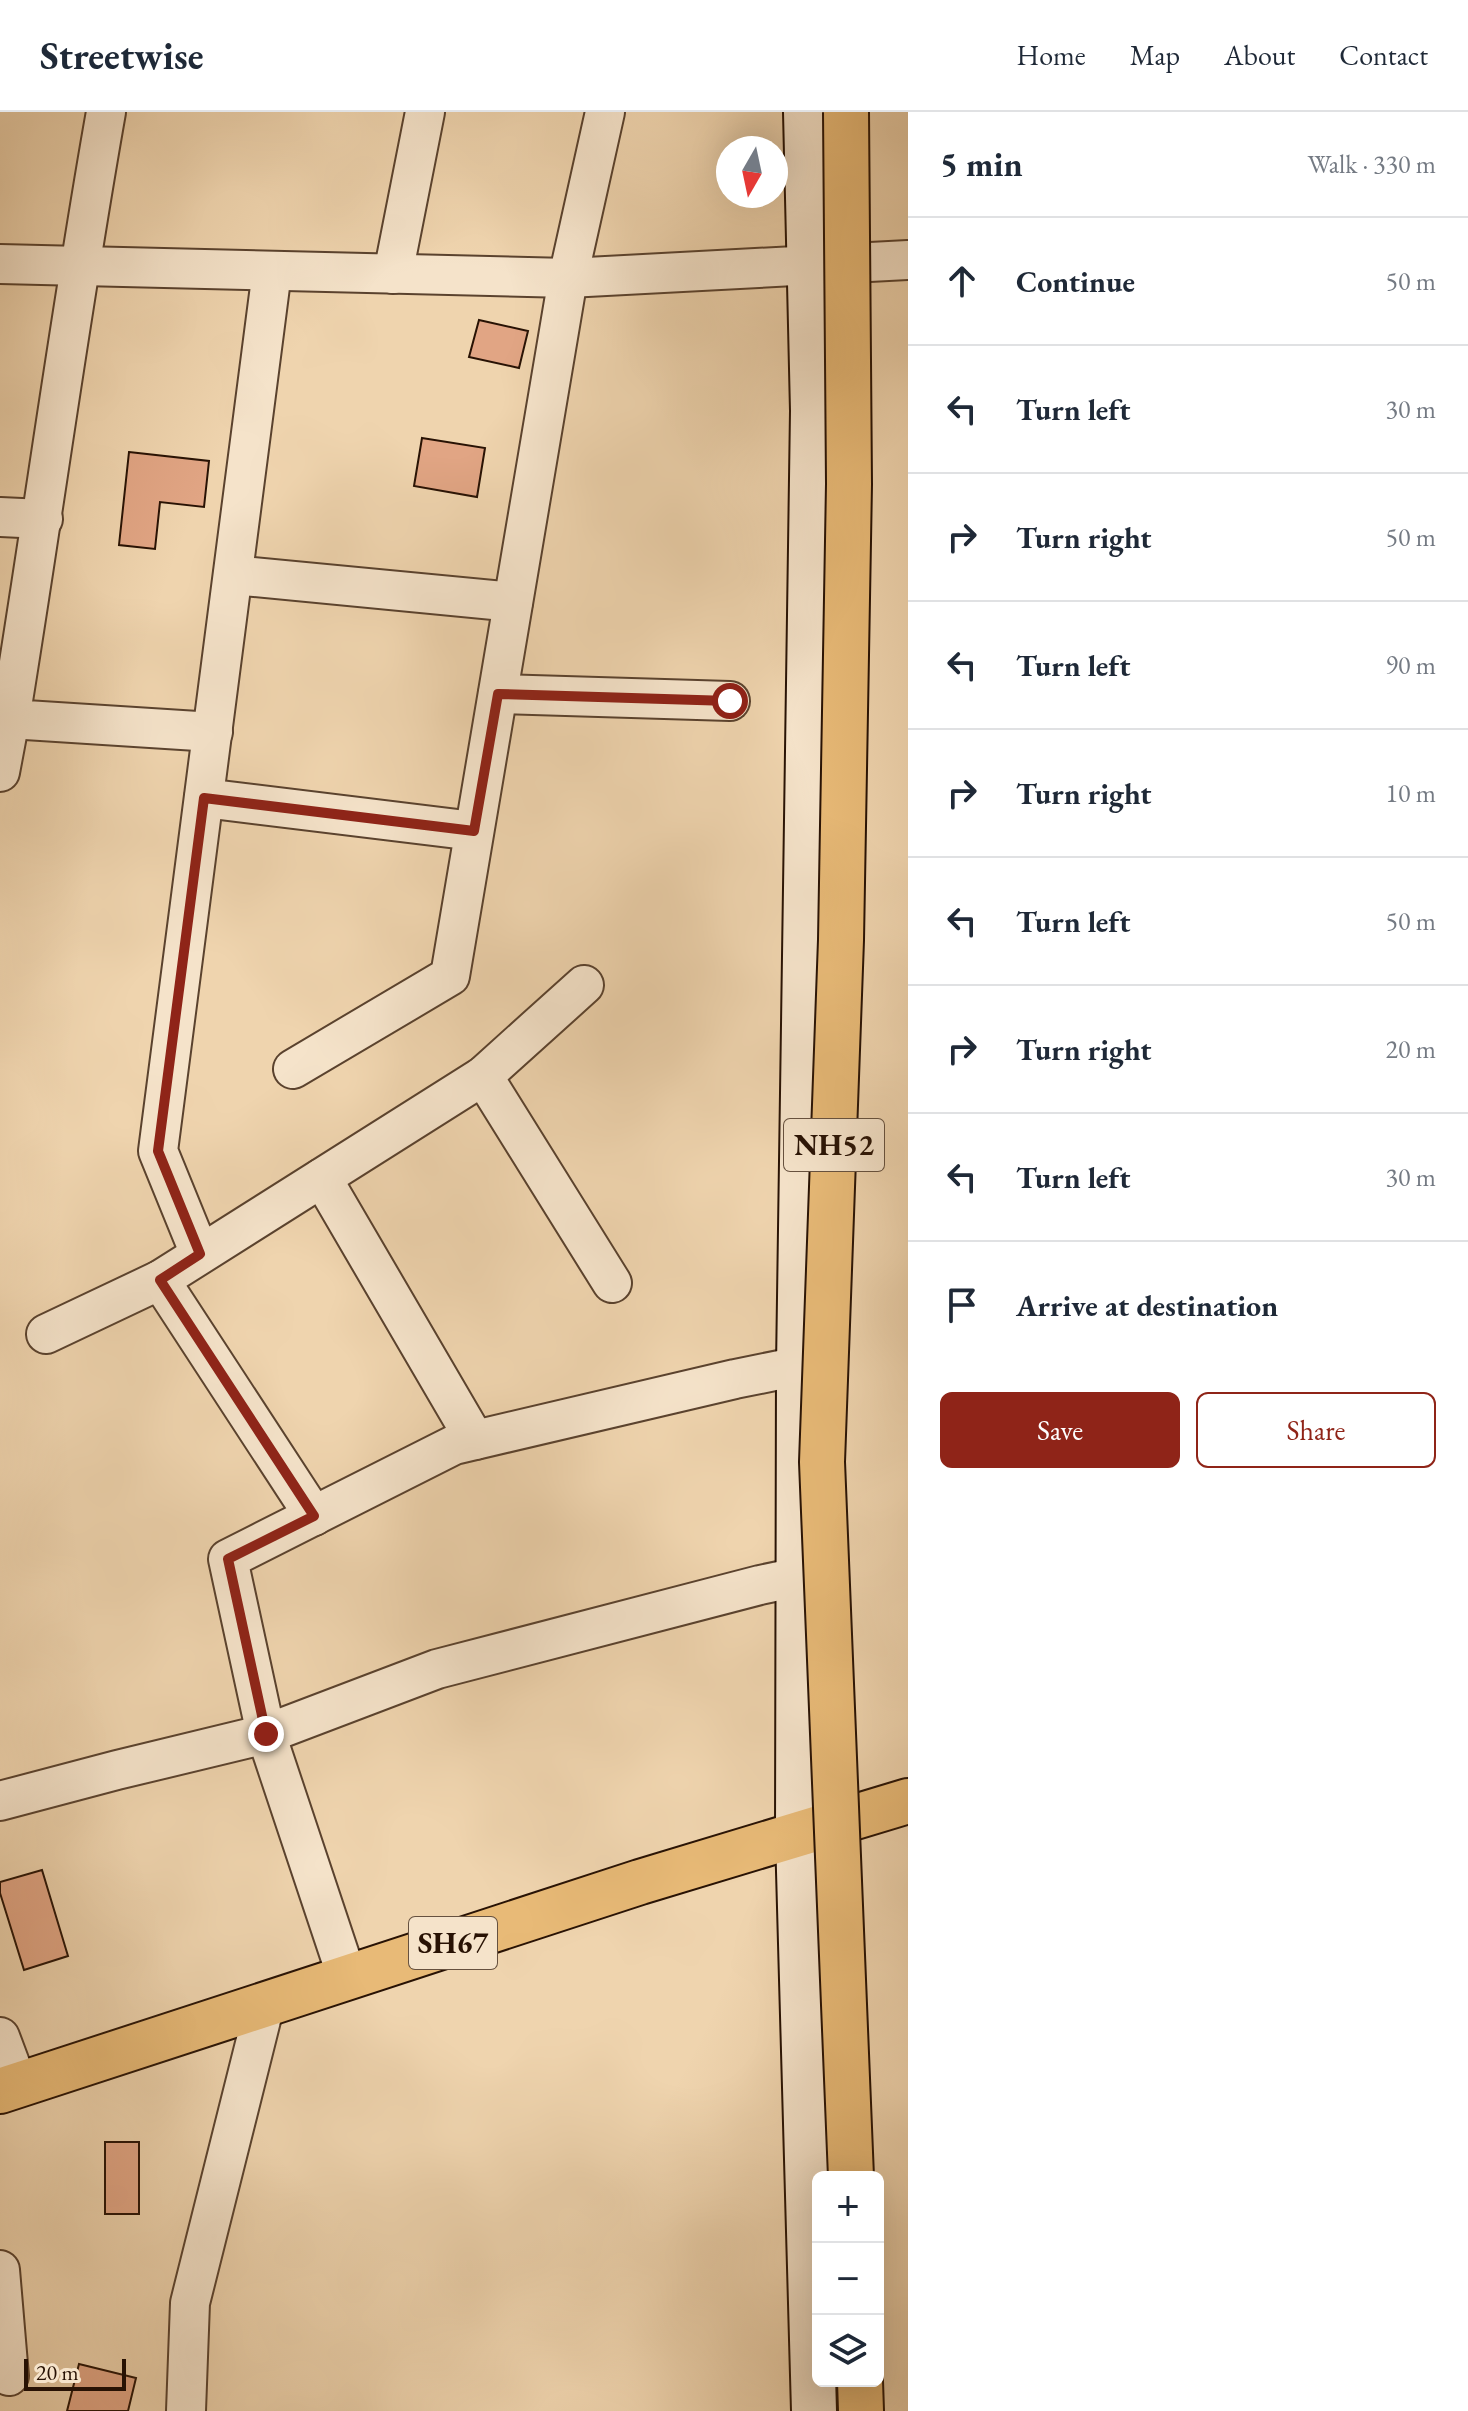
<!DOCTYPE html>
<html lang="en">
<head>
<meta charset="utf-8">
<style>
	:root { --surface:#fff; --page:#f6f6f7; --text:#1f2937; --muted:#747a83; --line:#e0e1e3; --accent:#8f2418 }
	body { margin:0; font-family:"EB Garamond",serif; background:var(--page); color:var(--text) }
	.controls { position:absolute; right:24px; bottom:24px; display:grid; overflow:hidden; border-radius:12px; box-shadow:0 8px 32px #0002 }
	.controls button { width:72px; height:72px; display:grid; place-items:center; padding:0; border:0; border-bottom:2px solid var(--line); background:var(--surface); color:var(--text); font:40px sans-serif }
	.compass { position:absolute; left:716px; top:24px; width:72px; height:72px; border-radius:50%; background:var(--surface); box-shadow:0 8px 32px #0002; rotate:189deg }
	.scale { position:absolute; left:24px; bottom:20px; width:102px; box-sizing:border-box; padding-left:8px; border:4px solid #281204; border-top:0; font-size:22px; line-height:28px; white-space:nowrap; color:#281204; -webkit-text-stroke:6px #f5e3ca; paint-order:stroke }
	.stop { position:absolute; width:24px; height:24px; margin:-18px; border:6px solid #8f2418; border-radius:50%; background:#fff }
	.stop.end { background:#8f2418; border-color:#fff; box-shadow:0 2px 8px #0008 }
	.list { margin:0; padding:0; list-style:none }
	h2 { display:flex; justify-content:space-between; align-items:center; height:104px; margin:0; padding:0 32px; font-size:34px }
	h2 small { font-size:26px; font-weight:400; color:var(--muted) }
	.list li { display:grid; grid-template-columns:52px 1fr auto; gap:24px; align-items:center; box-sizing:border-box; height:128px; padding:0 32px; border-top:2px solid var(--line) }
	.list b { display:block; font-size:30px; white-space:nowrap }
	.list em { font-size:26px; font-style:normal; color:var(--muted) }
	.actions { display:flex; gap:16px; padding:24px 32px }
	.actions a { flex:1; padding:18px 0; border:2px solid var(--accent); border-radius:12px; text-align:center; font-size:28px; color:var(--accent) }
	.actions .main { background:var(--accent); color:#fff }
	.icon { flex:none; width:44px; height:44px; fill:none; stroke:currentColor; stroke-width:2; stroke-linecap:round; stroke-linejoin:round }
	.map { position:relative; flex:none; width:908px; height:2299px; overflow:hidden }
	header { display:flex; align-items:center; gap:48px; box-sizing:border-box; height:112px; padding:0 40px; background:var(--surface); border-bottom:2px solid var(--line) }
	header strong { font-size:38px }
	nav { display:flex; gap:44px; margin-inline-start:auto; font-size:28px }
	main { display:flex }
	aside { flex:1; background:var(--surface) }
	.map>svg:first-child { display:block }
	.building { fill:#e1a584; stroke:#281204; stroke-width:2 }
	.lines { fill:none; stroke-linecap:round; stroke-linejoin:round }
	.minor-casing { stroke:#5a422e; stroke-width:42 }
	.secondary-casing { stroke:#281204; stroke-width:48 }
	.primary-casing { stroke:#281204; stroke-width:48 }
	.trunk-casing { stroke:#281204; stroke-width:48 }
	.minor { stroke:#f5e3ca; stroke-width:38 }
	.secondary { stroke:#f5e3ca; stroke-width:44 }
	.primary { stroke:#e8ba77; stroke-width:44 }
	.trunk { stroke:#e8ba77; stroke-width:44 }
	.trunk-bridge-casing { stroke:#281204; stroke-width:48; stroke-linecap:butt }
	.trunk-bridge { stroke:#e8ba77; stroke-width:44 }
	.route { stroke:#8f2418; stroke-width:10 }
	.labels { text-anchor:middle; stroke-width:6; stroke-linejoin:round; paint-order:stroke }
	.shield { fill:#f5e3ca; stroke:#66513f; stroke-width:2 }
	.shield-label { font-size:30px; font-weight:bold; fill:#281204 }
</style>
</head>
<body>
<header>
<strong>Streetwise</strong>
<nav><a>Home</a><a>Map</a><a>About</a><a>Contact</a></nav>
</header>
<main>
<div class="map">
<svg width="908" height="2299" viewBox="0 0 908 2299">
	<rect width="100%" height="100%" fill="#efd4ae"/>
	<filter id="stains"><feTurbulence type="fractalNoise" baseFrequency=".0025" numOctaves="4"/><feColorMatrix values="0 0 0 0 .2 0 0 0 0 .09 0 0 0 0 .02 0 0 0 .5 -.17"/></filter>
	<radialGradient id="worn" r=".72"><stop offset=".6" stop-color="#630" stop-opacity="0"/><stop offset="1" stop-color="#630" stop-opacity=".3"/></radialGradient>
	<g class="building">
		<polygon points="479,208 528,219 519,256 469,245"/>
		<polygon points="422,326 485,336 477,385 414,374"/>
		<polygon points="129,340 209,349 204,395 160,390 155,437 119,433"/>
		<polygon points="42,1758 68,1844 24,1858 0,1781 0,1770"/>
		<rect x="105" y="2030" width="34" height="72"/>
		<polygon points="79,2252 136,2266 128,2299 67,2299"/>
	</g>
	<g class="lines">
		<g class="minor-casing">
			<g id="minor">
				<path d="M106 0C70 202 43 405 10 607L213 620"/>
				<polyline points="0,152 568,166 908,148"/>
				<polyline points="393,162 425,0"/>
				<polyline points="0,405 43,407"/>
				<polyline points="233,463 513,490"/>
				<polyline points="498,582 730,589"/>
				<polyline points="0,606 10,607 0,660"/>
				<polyline points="204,686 474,719"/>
				<polyline points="293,957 450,864 568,166 605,0"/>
				<polyline points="483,964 612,1171"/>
				<polyline points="322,1066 475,1328"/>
				<polyline points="200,1142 158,1039 272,159"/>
				<polyline points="160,1168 314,1404"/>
				<polyline points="46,1222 160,1168 483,964 584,873"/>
				<polyline points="0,1689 117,1658 266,1622 437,1557 760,1473 798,1465"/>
				<polyline points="347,1865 266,1622 228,1447 454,1333 735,1267 799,1254"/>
				<polyline points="0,1925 18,1973"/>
				<polyline points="0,2158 9,2264"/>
				<polyline points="186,2299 190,2191 265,1892"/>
			</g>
		</g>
		<g class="secondary-casing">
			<polyline id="secondary" points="806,0 813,299 799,1254 798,1723 814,2299"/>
		</g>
		<g class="primary-casing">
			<polyline id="primary" points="0,1979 640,1770 908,1689"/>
		</g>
		<g class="trunk-casing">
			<polyline id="trunk" points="860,2269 861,2299"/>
		</g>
		<use href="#minor" class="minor"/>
		<use href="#secondary" class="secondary"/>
		<use href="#primary" class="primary"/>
		<use href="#trunk" class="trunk"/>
		<g class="trunk-bridge-casing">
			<polyline id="trunk-bridge" points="846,0 849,372 841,828 822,1350 851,2065"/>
		</g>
		<use href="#trunk-bridge" class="trunk-bridge"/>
	</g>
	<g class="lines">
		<polyline class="route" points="266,1622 228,1447 314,1404 160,1168 200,1142 158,1039 204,686 474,719 498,582 730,589"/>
	</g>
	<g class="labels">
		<g class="shield">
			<rect x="784" y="1007" width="100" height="52" rx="6"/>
			<rect x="409" y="1805" width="88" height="52" rx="6"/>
		</g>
		<g class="shield-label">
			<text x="834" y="1043">NH52</text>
			<text x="453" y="1841">SH67</text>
		</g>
	</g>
	<rect width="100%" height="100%" filter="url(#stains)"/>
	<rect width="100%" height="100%" fill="url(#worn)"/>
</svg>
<div class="controls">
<button>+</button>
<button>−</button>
<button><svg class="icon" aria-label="layers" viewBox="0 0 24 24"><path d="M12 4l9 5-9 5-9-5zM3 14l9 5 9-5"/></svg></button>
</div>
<svg class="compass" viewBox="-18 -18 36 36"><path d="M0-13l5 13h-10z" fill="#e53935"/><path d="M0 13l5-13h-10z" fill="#747a83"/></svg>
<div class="scale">20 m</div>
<div class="stop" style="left:730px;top:589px"></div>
<div class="stop end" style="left:266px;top:1622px"></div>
</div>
<aside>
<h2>5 min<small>Walk · 330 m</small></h2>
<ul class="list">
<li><svg class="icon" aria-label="ahead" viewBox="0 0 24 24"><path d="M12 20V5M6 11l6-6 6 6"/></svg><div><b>Continue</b></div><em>50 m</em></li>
<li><svg class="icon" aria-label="left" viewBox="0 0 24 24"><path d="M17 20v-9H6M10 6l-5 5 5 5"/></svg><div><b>Turn left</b></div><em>30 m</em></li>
<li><svg class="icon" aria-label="right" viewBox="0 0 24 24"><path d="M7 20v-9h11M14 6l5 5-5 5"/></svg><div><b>Turn right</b></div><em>50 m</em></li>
<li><svg class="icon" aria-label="left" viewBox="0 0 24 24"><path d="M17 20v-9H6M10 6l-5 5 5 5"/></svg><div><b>Turn left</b></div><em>90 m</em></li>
<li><svg class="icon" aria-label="right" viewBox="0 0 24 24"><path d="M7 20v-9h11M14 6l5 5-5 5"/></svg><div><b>Turn right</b></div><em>10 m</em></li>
<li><svg class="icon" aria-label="left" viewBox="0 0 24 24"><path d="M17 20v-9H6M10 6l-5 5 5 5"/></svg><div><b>Turn left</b></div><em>50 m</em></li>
<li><svg class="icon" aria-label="right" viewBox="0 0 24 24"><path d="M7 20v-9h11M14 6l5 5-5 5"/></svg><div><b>Turn right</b></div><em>20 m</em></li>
<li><svg class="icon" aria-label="left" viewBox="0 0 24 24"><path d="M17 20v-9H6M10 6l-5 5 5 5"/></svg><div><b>Turn left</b></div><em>30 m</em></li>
<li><svg class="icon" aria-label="arrive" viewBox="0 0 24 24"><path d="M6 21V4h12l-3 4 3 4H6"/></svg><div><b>Arrive at destination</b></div></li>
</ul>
<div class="actions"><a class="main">Save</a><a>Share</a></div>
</aside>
</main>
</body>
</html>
